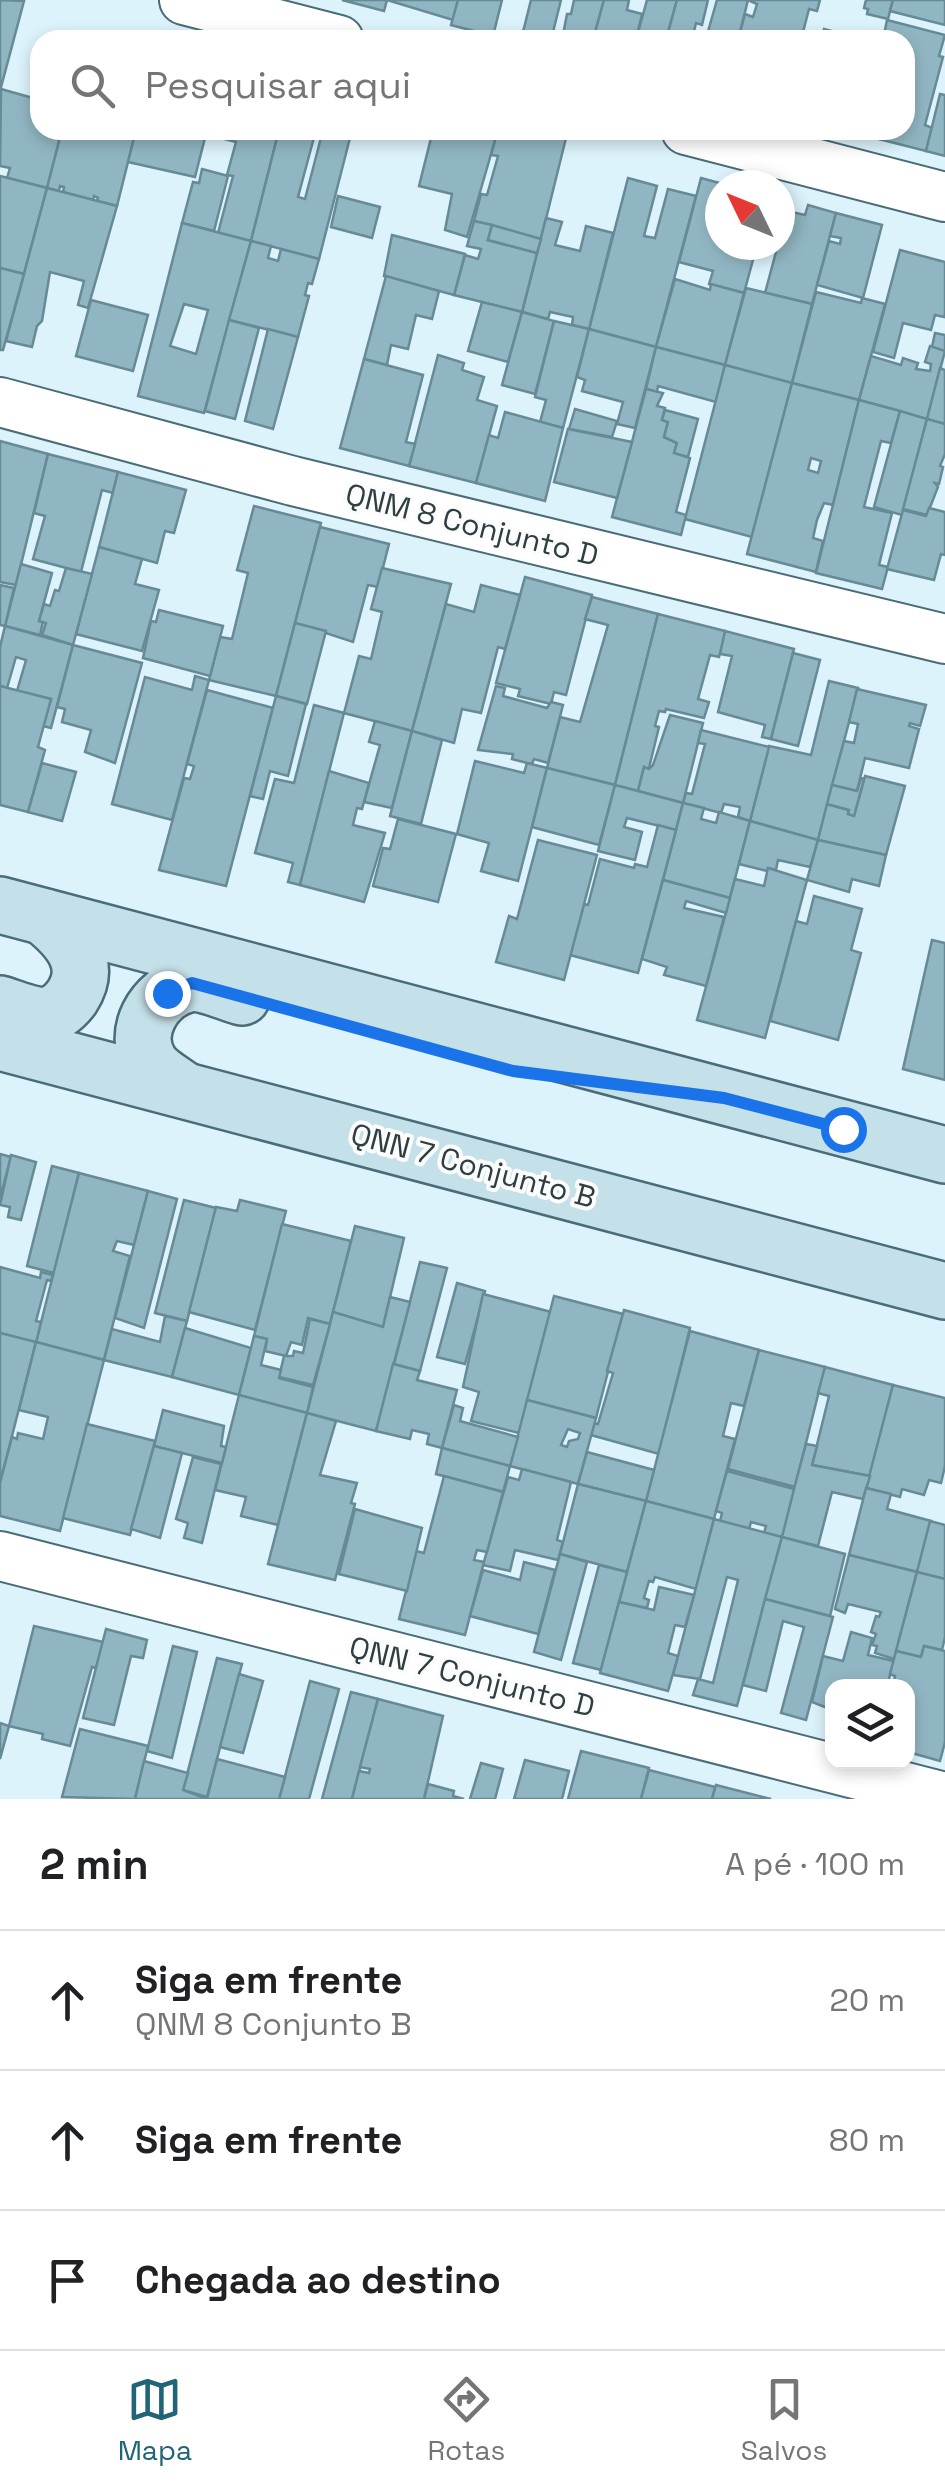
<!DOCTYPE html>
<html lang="pt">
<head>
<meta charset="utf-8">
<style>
	:root { --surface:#fff; --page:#f6f6f6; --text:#202124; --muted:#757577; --line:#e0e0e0; --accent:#226477 }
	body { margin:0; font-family:"Space Grotesk",sans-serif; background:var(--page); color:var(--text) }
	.controls { position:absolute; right:30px; bottom:30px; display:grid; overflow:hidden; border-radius:20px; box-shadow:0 5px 15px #0003 }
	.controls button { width:90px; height:90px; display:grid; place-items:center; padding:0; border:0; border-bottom:2px solid var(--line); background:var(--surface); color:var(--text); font:50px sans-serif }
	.compass { position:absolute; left:705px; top:170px; width:90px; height:90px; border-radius:50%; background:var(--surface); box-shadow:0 5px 15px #0003; rotate:313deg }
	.stop { position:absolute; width:30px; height:30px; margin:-22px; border:8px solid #1a73e8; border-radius:50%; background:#fff }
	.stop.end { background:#1a73e8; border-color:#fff; box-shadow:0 2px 10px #0008 }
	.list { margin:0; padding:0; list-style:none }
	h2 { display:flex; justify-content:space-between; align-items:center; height:130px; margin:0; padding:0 40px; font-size:42px }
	h2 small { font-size:32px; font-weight:400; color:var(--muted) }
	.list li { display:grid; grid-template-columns:65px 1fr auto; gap:30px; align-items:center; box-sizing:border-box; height:140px; padding:0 40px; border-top:2px solid var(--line) }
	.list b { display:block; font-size:38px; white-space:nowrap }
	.list p { margin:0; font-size:32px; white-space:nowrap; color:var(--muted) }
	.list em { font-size:32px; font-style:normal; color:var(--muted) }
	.icon { flex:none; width:55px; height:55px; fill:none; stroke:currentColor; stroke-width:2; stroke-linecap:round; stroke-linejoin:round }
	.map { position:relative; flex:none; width:945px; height:1799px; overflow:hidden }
	.search { position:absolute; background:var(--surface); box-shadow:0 5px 15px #0003; left:30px; right:30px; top:30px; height:110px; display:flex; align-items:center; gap:25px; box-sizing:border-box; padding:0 35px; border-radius:30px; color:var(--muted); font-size:38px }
	.sheet { height:550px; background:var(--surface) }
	nav { display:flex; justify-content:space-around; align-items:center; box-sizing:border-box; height:140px; border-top:2px solid var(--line); background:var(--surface); font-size:28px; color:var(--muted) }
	nav a { display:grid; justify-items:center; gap:5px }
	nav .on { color:var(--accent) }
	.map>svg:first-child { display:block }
	.building { fill:#91b6c3; stroke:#668a96; stroke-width:2.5; fill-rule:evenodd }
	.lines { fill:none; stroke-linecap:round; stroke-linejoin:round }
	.street-casing { stroke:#496c78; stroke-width:52 }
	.secondary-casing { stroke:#496c78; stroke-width:60 }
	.street { stroke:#fff; stroke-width:48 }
	.secondary { stroke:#c4e0e8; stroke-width:55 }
	.route { stroke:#1a73e8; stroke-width:12 }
	.labels { text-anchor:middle; stroke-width:8; stroke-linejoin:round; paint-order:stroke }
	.street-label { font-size:30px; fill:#2e3e43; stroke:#fcfcfc }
</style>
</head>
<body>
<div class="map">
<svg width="945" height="1799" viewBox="0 0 945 1799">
	<rect width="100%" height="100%" fill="#ddf3fc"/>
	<g class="building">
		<polygon points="0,0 24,1 0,91"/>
		<polygon points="342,0 387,0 384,11"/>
		<polygon points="387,0 458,0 453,20"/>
		<polygon points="458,0 502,0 493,36 451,25"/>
		<polygon points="531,0 561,0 551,40 521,40"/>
		<polygon points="574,0 604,0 593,40 562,40 567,14 571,14"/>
		<polygon points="604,0 629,0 627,10 642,14 636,40 593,40"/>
		<polygon points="647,0 677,0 666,40 636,40"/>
		<polygon points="677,0 708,0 702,25 696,23 692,40 666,40"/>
		<polygon points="717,0 748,0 738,40 703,40 704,34 707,35"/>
		<polygon points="748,0 820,0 817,11 809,9 801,40 738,40 745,14 753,17 757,4"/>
		<polygon points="866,0 893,0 888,19 867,14 868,9 864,8"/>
		<polygon points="893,0 945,0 945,25 890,11"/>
		<polygon points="887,20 945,35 939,56 943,57 925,125 932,128 926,151 859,134 859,130 905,130 905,40 883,40"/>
		<polygon points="824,29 865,40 821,40"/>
		<polygon points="142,32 160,37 159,40 140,40"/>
		<polygon points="1,89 40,100 40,130 62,130 47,188 7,178 10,168 0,166"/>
		<polygon points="940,94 945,95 945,156 926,151"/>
		<polygon points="62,130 106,130 120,134 121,130 136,130 117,206 97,201 98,198 94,196 93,200 63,192 64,187 60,186 59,191 47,188"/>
		<polygon points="136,130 207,130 195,177 128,162"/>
		<polygon points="207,130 279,130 251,241 218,233 233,176 227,175 236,142 206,134"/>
		<polygon points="279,130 316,130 298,197 305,199 323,130 352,130 319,259 251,241"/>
		<polygon points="433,130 498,130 467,237 445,230 452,194 419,186"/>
		<polygon points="498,130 536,130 566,138 541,239 474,221 481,194 487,195 498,156 491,155"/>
		<polygon points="202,169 228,176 214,231 182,223 193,182 199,183"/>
		<polygon points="0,176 47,188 24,274 0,268"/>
		<polygon points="628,178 657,186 644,236 655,238 668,189 696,196 656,347 589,329"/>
		<polygon points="701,178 727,185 720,185 720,245 741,253 743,245 757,245 744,293 709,284 713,271 679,262"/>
		<polygon points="47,188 117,206 88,308 78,305 84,281 50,272 42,321 37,326 32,347 6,341"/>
		<polygon points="338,196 380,207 372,238 331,227"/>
		<polygon points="808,205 836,213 812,304 765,293 787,211 805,215"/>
		<polygon points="836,213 882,225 863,298 817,285 829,241 840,244 841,238 830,236"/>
		<polygon points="546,218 562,222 555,245 580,251 586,226 613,233 589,329 572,325 573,317 550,312 548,319 522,312"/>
		<polygon points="474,221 492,225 488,240 537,253 522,312 454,295 465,255 478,259 481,249 467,246"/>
		<path d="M182 223 251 241 204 413 138 396ZM184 304 208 310 196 354 170 346Z"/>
		<polygon points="492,225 541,239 537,253 488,240"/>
		<polygon points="392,235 465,254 454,295 384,276"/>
		<polygon points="251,241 271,246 268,258 278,261 281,249 319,259 312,284 308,283 305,295 309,296 298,337 229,320"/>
		<polygon points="900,250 945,262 945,314 944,317 935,315 931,330 903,323 894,358 873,352"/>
		<polygon points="0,268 24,274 3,350 0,350"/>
		<polygon points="386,276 439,291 432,319 416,315 408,349 391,345 387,365 364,359"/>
		<polygon points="675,279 710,290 711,284 744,293 725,365 656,347"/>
		<polygon points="746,288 812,304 792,383 725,365"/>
		<polygon points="816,292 861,303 862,298 885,304 859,400 792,383"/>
		<polygon points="91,300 148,315 133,371 76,356"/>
		<polygon points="482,302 522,312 508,362 468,351"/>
		<polygon points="522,312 554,321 535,394 502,385"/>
		<polygon points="229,320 259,328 235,419 205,411"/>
		<polygon points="554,321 589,329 563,428 540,422 546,400 535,397"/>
		<polygon points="268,329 298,337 273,429 245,421"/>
		<polygon points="589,329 656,347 635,428 617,424 623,402 582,391 585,380 577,377"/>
		<polygon points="935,333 945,335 945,351 932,347"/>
		<polygon points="930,346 945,351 927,419 859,400 871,356 901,365 903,358 918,363 916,369 930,371 931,364 925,362"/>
		<polygon points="656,347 725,365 716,402 658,386 657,392 646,389"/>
		<polygon points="438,355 464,363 462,370 484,377 477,400 497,406 476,483 409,466"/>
		<polygon points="364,359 423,375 406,442 415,444 409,466 340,448"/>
		<polygon points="725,365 792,383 752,537 685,519"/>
		<polygon points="940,368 945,370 945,424 927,419"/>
		<path d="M792 383 859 400 833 505 824 503 817 520 813 538 823 541 816 572 747 554ZM811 458 821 461 818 473 808 470Z"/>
		<polygon points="646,389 663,393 657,406 665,408 662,420 668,422 664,437 677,443 674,453 690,458 676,512 686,515 681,535 612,517"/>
		<polygon points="859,400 900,411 891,443 881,441 864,507 892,513 879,565 888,567 882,589 816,573"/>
		<polygon points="575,409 617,421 612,437 569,429"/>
		<polygon points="665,410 698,419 688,457 674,453 677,443 664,437 668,422 662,420"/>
		<polygon points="900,411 927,419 902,515 874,507"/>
		<polygon points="505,412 563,428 545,501 476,483 489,435 498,438"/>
		<polygon points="927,419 945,424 945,454 940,466 943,467 939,484 935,483 938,487 927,515 903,509"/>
		<polygon points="568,429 632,442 617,498 554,482"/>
		<polygon points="0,441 48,454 16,585 0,582"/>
		<polygon points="48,454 118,472 113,493 102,490 81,572 33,559 45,516 34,513"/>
		<polygon points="118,472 186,490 174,533 165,531 157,563 99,547"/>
		<polygon points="254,506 321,523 276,696 209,680 220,637 232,639 248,573 237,570"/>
		<polygon points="929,508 945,512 945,555 941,554 934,580 887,569 903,510 926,516"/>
		<polygon points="320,527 389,544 378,587 368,585 353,642 295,623"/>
		<polygon points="99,547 142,559 135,584 159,590 142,651 76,634"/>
		<polygon points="21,564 52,573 39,621 43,622 40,635 5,626"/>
		<polygon points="66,568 92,574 73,645 42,635 46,623 39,621 44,604 50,606 55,590 59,591"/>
		<polygon points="382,568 451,584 412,731 344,713 359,656 371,659 382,612 371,609"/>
		<polygon points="525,577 592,595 566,695 554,692 551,704 518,696 520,689 496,683"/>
		<polygon points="0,585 14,588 5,626 0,625"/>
		<polygon points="481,585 520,595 505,649 498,647 481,713 462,709 454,743 412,731 446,604 474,612"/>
		<polygon points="592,597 658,614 615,785 547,768 560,717 580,722 608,625 585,619"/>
		<polygon points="159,610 223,626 210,676 143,658 151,621 156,622"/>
		<polygon points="658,614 725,631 725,635 719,657 710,655 698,699 709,702 704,718 666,709 665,712 659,711 655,726 659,727 650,764 649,769 644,767 638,791 615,785"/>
		<polygon points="295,623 326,631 307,704 276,696"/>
		<polygon points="5,626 73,645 51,728 43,726 51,699 17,691 26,660 16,657 7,688 0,686 0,647"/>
		<polygon points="725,631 794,649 771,739 762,737 765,725 718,712 732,656 720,654"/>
		<polygon points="73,645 142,663 115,763 85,752 91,730 62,722 65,709 57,707"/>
		<polygon points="793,653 820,660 798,746 771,739"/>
		<polygon points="195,676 209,680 172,820 112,804 145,677 192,690"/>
		<polygon points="829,681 858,688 818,840 750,821 769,746 811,755"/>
		<polygon points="0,686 51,699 38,747 45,750 28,812 0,805"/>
		<polygon points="496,686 505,688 503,696 547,708 551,702 563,705 548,763 534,759 532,764 527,763 512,759 513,754 478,750"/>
		<polygon points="857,689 926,705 920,726 910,723 909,726 919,729 909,768 865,758 857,791 832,785 844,741 854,743 858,724 849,722"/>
		<polygon points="207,690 273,708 226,886 159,870 184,778 190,779 194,766 187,764"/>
		<polygon points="276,696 306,704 288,776 270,771 263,799 250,796"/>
		<polygon points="314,705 344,713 300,885 288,882 293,863 255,853 275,779 294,783"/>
		<polygon points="670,715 703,723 683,803 638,791 644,767 649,769 653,765"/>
		<polygon points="375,721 412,731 392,808 364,802 380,745 369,742"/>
		<polygon points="701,730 769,747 750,821 738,817 740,807 724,804 721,813 683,803 686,793 692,794 705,744 698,743"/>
		<polygon points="412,731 442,740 421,824 390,816"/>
		<polygon points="475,761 524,773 527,763 547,768 518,881 481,871 489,843 457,834"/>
		<polygon points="42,763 76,772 62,821 28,812"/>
		<polygon points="547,768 615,785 599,845 532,827"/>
		<polygon points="329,771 369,783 362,809 357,808 353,825 385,833 364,902 300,885"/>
		<polygon points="865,776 905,786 886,855 818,840 827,804 849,810 848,814 854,816"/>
		<polygon points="861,778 864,779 854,816 848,814 849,810 827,804 832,785 857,791"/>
		<polygon points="615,785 683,803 676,830 627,818 624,827 642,832 635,860 598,851"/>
		<polygon points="683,803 704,808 701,819 716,823 719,812 750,821 730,898 663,880"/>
		<polygon points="398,819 456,834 438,902 373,886 383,848 390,849"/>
		<polygon points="750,821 818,840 810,867 778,860 776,870 768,868 767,871 739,864"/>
		<polygon points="658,825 676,830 638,973 570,955 584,904 588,905 600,859 634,868 635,864 647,867"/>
		<polygon points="538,840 597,855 564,980 496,962 509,916 517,919"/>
		<polygon points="818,840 886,855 879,886 852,879 849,892 807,880"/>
		<polygon points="768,868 807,880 765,1038 697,1020 735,879 764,886"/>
		<polygon points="663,880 730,898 726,913 686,901 684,908 724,917 706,986 664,975 667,967 642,959"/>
		<polygon points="814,896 862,909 851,950 861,953 838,1040 770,1021 796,921 807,924"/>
		<polygon points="932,940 945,943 945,1080 903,1069"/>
		<polygon points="0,1154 11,1157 0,1198"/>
		<polygon points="11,1155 36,1162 21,1220 8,1217 10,1207 0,1205"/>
		<polygon points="52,1166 79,1173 54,1273 27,1266"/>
		<polygon points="79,1173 148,1191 134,1245 117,1241 113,1251 130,1256 104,1360 36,1342"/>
		<polygon points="148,1191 177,1199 144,1328 115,1318"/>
		<polygon points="184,1200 216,1208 187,1321 155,1313"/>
		<polygon points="240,1200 286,1211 255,1330 189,1312 216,1207 237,1211"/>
		<polygon points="282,1224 351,1241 330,1324 308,1318 302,1345 291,1342 286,1356 265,1351 267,1339 254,1336"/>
		<polygon points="355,1226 404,1238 383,1327 333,1312"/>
		<polygon points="420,1262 447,1268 420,1371 394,1364"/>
		<polygon points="0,1267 40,1278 41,1272 53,1275 51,1281 47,1280 36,1321 41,1322 36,1343 0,1333"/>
		<polygon points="457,1283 485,1291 465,1364 437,1357"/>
		<polygon points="483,1294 551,1312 519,1433 471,1421 479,1392 463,1387"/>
		<polygon points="554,1296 623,1314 596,1418 527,1400"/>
		<polygon points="390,1297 410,1302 376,1431 307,1413 333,1312 383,1327"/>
		<polygon points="624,1310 690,1328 659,1454 591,1435 594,1423 598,1424 613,1373 607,1371"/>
		<polygon points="165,1316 187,1321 172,1377 104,1360 112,1329 160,1342"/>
		<polygon points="310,1319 330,1324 313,1385 279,1377 284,1356 293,1356 294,1351 303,1353"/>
		<polygon points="185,1328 251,1348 239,1395 172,1377"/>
		<polygon points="690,1331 759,1350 744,1406 731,1403 723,1436 735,1439 714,1519 646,1501"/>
		<polygon points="0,1333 36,1342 0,1483"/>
		<polygon points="254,1336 267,1339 261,1365 281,1370 279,1378 313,1387 307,1413 239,1395"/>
		<polygon points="36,1342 104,1360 60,1531 0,1516 0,1483 12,1437 17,1439 18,1433 43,1439 48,1417 19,1410"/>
		<polygon points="759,1350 825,1367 795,1487 728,1469"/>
		<polygon points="393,1364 420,1371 417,1380 457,1390 442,1448 427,1444 429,1434 412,1430 410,1439 376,1431"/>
		<polygon points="825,1367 893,1385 870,1476 812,1465 829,1396 818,1393"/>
		<polygon points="893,1385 945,1398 945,1466 941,1483 929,1480 924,1495 902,1489 900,1497 866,1488"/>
		<polygon points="239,1395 307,1413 278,1525 241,1516 246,1497 215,1490"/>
		<path d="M527 1400 596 1418 578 1484 510 1466ZM568 1429 580 1433 578 1439 569 1441 567 1447 561 1445Z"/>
		<polygon points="454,1405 463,1408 460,1421 518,1437 510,1466 442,1448"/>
		<polygon points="163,1410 224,1426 221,1446 226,1447 222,1463 154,1446"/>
		<polygon points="307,1413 336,1421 320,1475 357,1483 351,1503 355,1504 335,1580 268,1564"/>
		<polygon points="87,1424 155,1441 130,1535 63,1518"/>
		<polygon points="806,1444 817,1446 812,1465 870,1476 863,1499 832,1492 818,1546 781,1537"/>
		<polygon points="154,1446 182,1453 160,1538 131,1529"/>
		<polygon points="442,1448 510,1466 503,1492 436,1474"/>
		<polygon points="587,1452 654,1470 646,1501 578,1484"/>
		<polygon points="193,1457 221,1464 202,1543 184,1538 188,1523 176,1519"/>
		<polygon points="522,1469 571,1482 557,1540 563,1542 558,1560 515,1550 510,1571 483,1565 508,1477 519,1480"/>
		<polygon points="727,1471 794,1489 782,1537 764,1533 766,1526 751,1522 749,1529 720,1521 722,1513 716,1511"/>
		<polygon points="444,1476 503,1492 487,1552 477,1550 474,1560 484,1562 465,1635 399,1619 416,1551 424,1553"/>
		<polygon points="578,1484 646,1501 627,1572 560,1554"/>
		<polygon points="866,1488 891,1494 887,1509 931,1521 917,1572 849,1555"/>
		<polygon points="646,1501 714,1519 696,1589 655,1577 653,1582 649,1581 644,1598 649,1600 647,1608 619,1602"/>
		<polygon points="355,1509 422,1528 407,1591 339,1574"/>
		<polygon points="714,1519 782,1537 737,1706 693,1695 698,1679 713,1683 738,1580 727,1577 700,1679 673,1675"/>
		<polygon points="930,1521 945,1525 945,1579 917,1572"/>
		<polygon points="782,1537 845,1554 830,1616 765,1599"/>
		<polygon points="560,1554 587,1562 561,1660 534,1652"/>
		<polygon points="849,1555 917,1572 894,1659 875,1653 877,1646 872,1645 876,1634 871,1632 876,1616 879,1617 881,1612 848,1604 845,1613 835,1609"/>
		<polygon points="524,1562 555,1570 538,1634 470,1616 483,1570 520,1580"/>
		<polygon points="599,1565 627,1572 601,1670 573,1663"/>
		<polygon points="917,1572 945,1579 945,1637 942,1650 924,1646 921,1657 896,1651"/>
		<polygon points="659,1587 694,1595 685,1627 675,1625 668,1653 678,1656 668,1691 600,1673 619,1602 654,1610"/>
		<polygon points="765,1599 833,1617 806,1720 781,1713 804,1627 783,1621 766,1691 743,1685"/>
		<polygon points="34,1626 103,1642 96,1668 92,1667 70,1746 42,1739 43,1734 9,1726"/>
		<polygon points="106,1629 147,1640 143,1658 131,1656 114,1725 83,1718"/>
		<polygon points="851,1632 872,1638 868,1655 894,1661 887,1686 832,1686 832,1710 812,1702 823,1656 843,1661"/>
		<polygon points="173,1646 197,1652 172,1758 147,1751"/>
		<polygon points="924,1646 945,1651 945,1742 940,1761 908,1752 908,1686 893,1686 895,1676 890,1674 896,1651 921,1657"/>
		<polygon points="217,1658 242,1664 207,1797 183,1790"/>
		<polygon points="239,1674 263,1681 243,1753 220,1747"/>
		<polygon points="310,1681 339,1689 309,1799 279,1799"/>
		<polygon points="351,1692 378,1699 352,1799 322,1799"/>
		<polygon points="378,1699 443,1716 424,1799 352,1799 359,1771 369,1773 370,1769 360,1767"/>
		<polygon points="0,1723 9,1726 0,1759"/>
		<polygon points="80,1729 148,1746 135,1799 62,1797"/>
		<polygon points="581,1751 649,1768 641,1799 568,1799"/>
		<polygon points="217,1759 285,1777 279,1799 207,1799"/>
		<polygon points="525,1760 569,1771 562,1799 514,1799"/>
		<polygon points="144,1761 188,1773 183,1790 207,1799 135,1799"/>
		<polygon points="481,1763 503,1769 495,1799 470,1799"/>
		<polygon points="649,1770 715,1787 712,1799 641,1799"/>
		<polygon points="428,1784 454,1791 453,1796 464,1799 424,1799"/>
		<polygon points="716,1785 771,1799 712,1799"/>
	</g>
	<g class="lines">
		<g class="street-casing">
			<g id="street">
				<polyline points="184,0 339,40"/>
				<polyline points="686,130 945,197"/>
				<polyline points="0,402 293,481 945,639"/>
				<polyline points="0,1556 945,1797"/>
			</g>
		</g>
		<g class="secondary-casing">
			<g id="secondary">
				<polyline points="0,905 945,1155"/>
				<path d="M0 1004C13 1008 34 1017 47 1015 58 1013 66 1005 72 997 93 964 70 938 44 917"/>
				<polyline points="0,1042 945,1291"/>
				<path d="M182 1089C173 1082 158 1074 151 1064 130 1033 154 992 188 984 203 981 227 993 242 997"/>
			</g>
		</g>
		<use href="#street" class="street"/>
		<use href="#secondary" class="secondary"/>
	</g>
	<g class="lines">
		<polyline class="route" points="167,993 192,983 513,1071 724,1098 843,1129"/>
	</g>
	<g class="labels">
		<g class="street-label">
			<text transform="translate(472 525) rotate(14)" y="10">QNM 8 Conjunto D</text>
			<text transform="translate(473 1166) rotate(15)" y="10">QNN 7 Conjunto B</text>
			<text transform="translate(472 1677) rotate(14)" y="10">QNN 7 Conjunto D</text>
		</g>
	</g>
</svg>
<div class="controls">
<button><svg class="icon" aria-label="layers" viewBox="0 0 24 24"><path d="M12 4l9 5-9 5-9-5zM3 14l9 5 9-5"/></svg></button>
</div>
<svg class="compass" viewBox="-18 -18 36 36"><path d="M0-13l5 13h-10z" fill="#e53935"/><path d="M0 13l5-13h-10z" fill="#757577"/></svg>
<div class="stop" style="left:843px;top:1129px"></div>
<div class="stop end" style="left:167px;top:993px"></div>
<div class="search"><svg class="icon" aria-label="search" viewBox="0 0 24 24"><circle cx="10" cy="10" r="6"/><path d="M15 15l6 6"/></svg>Pesquisar aqui</div>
</div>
<section class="sheet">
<h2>2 min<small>A pé · 100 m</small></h2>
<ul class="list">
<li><svg class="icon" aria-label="ahead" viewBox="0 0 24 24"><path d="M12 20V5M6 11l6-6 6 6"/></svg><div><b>Siga em frente</b><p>QNM 8 Conjunto B</p></div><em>20 m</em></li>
<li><svg class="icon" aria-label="ahead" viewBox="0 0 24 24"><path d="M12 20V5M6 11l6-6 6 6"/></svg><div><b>Siga em frente</b></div><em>80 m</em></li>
<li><svg class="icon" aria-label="arrive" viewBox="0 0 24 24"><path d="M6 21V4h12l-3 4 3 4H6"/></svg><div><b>Chegada ao destino</b></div></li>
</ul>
</section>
<nav>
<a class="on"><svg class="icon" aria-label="map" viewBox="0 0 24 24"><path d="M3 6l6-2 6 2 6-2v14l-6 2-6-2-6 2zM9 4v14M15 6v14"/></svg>Mapa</a>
<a><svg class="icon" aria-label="directions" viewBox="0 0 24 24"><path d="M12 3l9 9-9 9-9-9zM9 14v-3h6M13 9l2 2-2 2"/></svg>Rotas</a>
<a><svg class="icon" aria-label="saved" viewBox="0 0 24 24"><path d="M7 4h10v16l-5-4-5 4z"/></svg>Salvos</a>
</nav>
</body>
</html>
